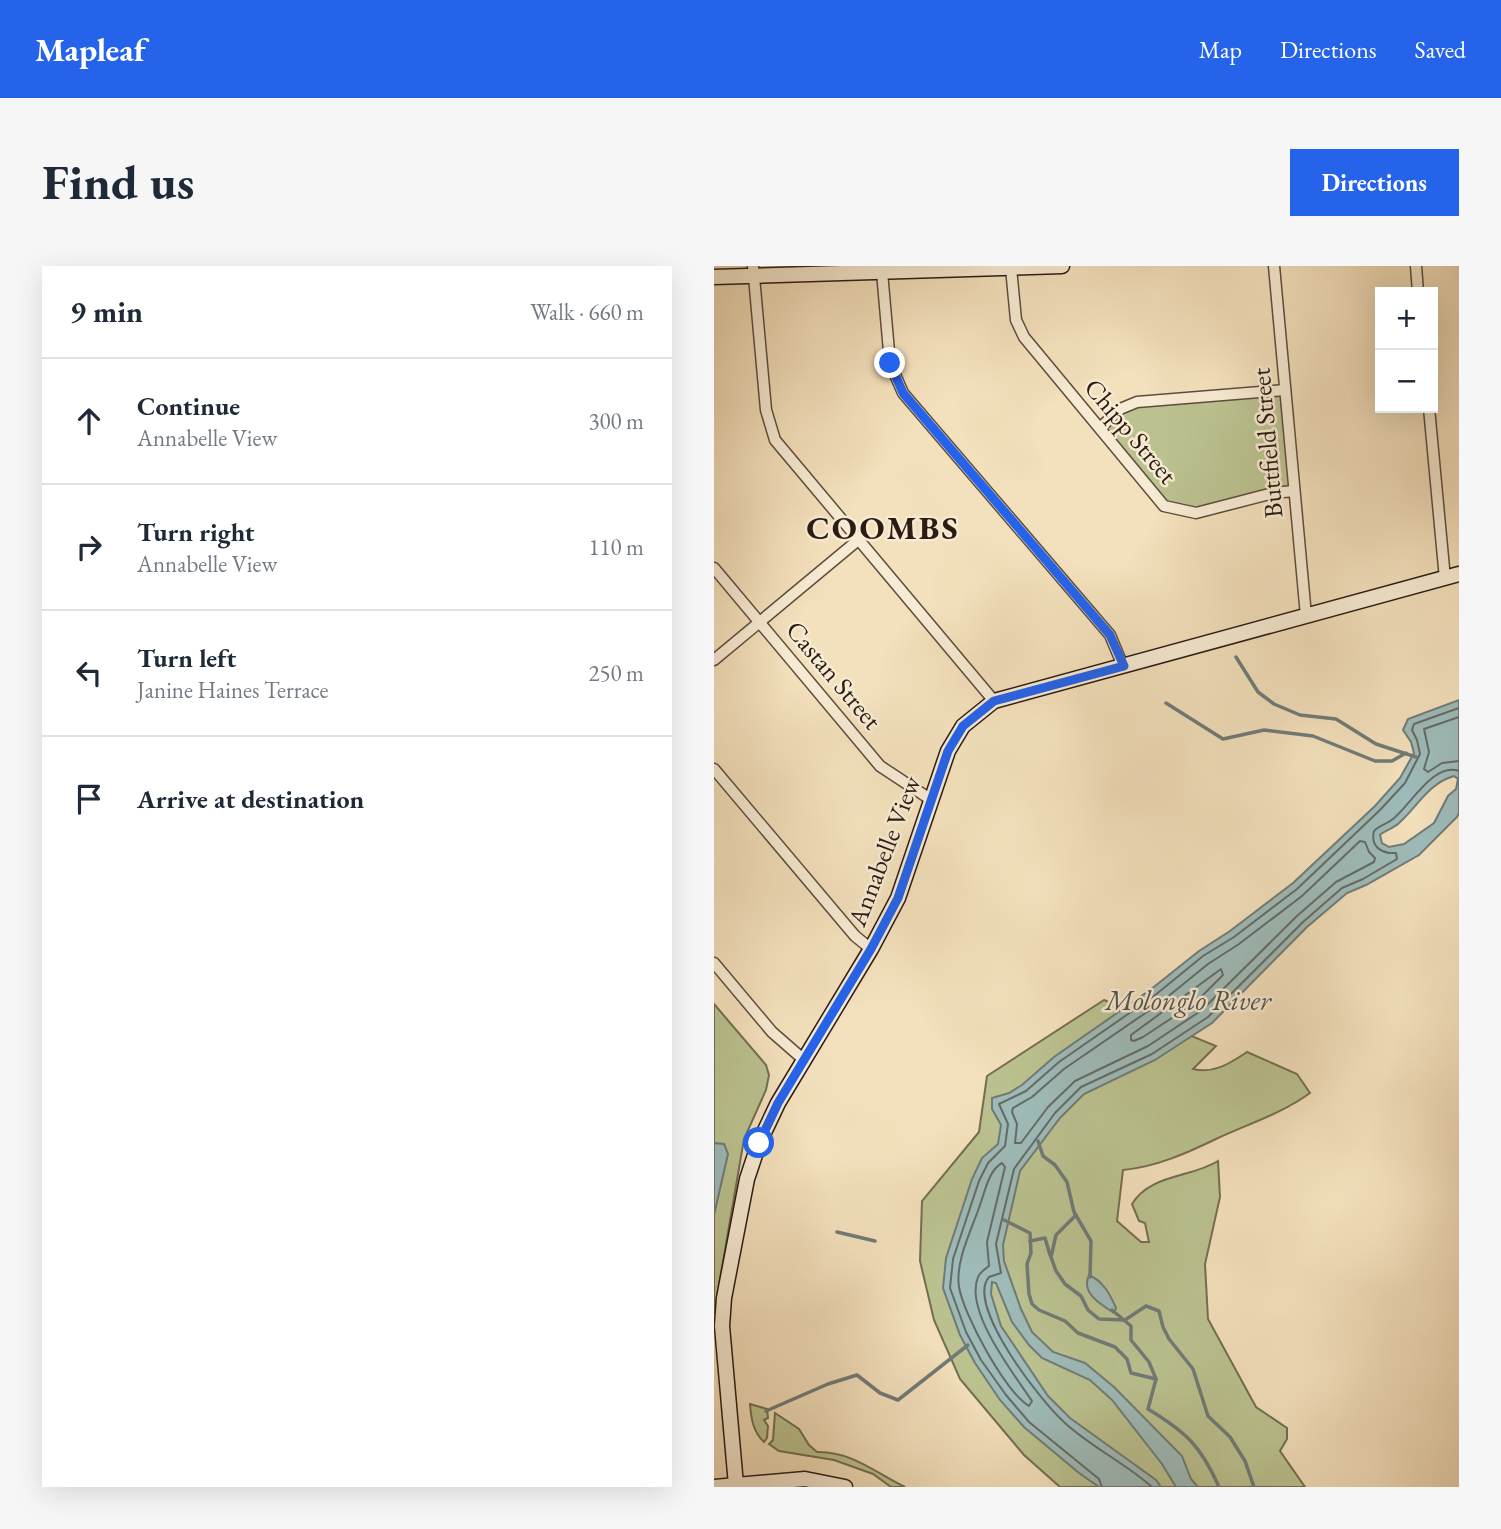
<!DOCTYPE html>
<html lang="en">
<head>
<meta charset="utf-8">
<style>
	:root { --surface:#fff; --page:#f6f6f7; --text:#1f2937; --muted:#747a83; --line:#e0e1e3; --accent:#2563eb }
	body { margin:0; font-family:"EB Garamond",serif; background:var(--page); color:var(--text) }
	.controls { position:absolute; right:21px; top:21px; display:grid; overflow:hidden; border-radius:0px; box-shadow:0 7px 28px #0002 }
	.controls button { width:63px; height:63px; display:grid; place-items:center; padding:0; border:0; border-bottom:2px solid var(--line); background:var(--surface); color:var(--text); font:35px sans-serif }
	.stop { position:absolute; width:21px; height:21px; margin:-16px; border:5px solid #2563eb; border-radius:50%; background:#fff }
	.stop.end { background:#2563eb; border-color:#fff; box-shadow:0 2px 7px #0008 }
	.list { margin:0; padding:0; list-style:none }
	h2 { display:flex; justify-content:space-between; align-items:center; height:91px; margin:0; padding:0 28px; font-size:30px }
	h2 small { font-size:23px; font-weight:400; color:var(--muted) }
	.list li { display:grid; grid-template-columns:46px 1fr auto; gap:21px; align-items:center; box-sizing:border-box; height:126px; padding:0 28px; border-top:2px solid var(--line) }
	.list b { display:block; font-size:26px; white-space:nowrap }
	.list p { margin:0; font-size:23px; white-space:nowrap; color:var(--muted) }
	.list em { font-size:23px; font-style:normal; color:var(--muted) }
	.icon { flex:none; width:38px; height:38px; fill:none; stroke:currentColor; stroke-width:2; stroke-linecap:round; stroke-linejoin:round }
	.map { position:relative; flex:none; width:745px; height:1221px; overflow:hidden; border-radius:0px }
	header { display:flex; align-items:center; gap:42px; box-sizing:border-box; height:98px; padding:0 35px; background:var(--accent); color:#fff }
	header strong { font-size:33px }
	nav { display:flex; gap:38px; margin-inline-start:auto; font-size:24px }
	.intro { display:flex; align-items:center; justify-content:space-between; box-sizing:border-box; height:168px; padding:0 42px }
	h1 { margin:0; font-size:49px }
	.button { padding:18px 32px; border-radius:0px; background:var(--accent); color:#fff; font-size:24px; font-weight:700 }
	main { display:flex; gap:42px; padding:0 42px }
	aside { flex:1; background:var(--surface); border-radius:0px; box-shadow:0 7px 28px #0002 }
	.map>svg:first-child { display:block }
	.green { fill:#bbc290; stroke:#736e52; stroke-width:2 }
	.water { fill:#9ebbb9; stroke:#707b77; stroke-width:2; fill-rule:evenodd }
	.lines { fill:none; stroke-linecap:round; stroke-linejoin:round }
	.shore { stroke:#646b66; stroke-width:2 }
	.stream { stroke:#707b77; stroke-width:3.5 }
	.street-casing { stroke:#5d4c3d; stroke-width:13 }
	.secondary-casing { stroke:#2b1b13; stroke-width:17 }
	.street { stroke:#f7ebd3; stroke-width:10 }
	.secondary { stroke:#f7ebd3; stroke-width:14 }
	.route { stroke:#2563eb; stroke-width:9 }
	.labels { text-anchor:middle; stroke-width:5; stroke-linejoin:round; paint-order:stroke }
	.street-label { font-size:26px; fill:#2b1b13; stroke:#f7ebd3 }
	.water-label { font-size:28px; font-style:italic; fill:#53534d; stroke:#f7ebd3 }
	.district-label { font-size:33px; font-weight:bold; letter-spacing:2px; fill:#2b1b13; stroke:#f7ebd3 }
</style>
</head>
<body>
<header>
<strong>Mapleaf</strong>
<nav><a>Map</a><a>Directions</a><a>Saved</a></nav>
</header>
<div class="intro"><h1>Find us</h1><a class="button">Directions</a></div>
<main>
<aside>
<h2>9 min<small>Walk · 660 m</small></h2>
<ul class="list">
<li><svg class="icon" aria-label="ahead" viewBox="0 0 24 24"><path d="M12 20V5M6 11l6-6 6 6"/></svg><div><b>Continue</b><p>Annabelle View</p></div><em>300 m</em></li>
<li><svg class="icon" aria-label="right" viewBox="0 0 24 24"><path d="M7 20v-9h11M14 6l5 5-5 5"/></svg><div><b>Turn right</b><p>Annabelle View</p></div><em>110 m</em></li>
<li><svg class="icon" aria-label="left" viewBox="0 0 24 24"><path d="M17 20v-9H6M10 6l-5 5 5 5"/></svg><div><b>Turn left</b><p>Janine Haines Terrace</p></div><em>250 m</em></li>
<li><svg class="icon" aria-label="arrive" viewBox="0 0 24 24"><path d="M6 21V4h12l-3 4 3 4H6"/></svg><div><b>Arrive at destination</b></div></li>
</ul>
</aside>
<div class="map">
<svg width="745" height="1221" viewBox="0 0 745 1221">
	<rect width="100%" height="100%" fill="#f3e0bc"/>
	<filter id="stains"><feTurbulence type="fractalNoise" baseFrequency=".00286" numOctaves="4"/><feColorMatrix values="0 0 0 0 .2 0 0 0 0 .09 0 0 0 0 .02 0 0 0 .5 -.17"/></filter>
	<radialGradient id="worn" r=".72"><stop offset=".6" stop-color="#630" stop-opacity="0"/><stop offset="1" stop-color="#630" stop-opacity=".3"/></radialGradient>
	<g class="green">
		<polygon points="571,124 580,225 482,247 450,240 386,162 406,143"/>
		<path d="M390 734 502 780 479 803C501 808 516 797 533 786L583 808 596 827C567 848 534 858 502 873 473 887 442 901 409 904L403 955 427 976H435L431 957 425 955 418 938C436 908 477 912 504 895L506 931 491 998 494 1053 542 1141 573 1162V1173L566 1185 591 1221H346L310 1189 246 1113 220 1054 206 995 208 935 265 866 273 810Z"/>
		<polygon points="0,738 52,799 55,809 52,824 30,873 0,1048"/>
		<path d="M36 1138 53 1143 54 1152 50 1154 54 1160 53 1172 50 1176C39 1166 37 1152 36 1138Z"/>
		<path d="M61 1147 85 1163 95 1179 103 1186C137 1185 162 1207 191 1221H177L159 1208 120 1194 65 1185 55 1178 59 1174Z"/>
	</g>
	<g class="water">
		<path d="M745 434V547L743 551 705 589 652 619 633 627 593 661 498 757 441 794 370 828 346 852 306 905 289 979 290 995 307 1043 318 1066 339 1086 371 1097 400 1121 468 1190 477 1213 484 1221H462L448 1198 398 1134 376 1114 328 1092 315 1079 298 1056 282 1017 278 1016 277 1028 287 1060 334 1130 356 1152 442 1214 447 1221H385L365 1207 310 1161 286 1134 261 1097 246 1069 229 1022 232 992 258 913 268 892 284 878 287 859 278 843V832L295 827 308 819 340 791 436 724 485 685 516 665 579 617 661 540 686 512 700 487 697 476 689 464 694 453ZM740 510 744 513 742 523 734 530 720 557 690 578 675 581 668 577 666 569C671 564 679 563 685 557 703 541 715 517 740 510Z"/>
		<polygon points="0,877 10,878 14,888 0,949"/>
		<path d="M375 1009C389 1015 396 1028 402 1042L400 1047C387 1038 366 1027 375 1009Z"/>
	</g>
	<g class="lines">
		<g class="shore">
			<polyline points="745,451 710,463 715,486 710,503 714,506 728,497 745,495"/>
			<polygon points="646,575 651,576 655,586 661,592 660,596 622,616 583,650 488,744 434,780 361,815 334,841 307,877 301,877 303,858 298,846 299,842 318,831 350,803 446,737 494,698 525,678 588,630"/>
			<polygon points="507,703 509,709 482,736 429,771 420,775 417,774 417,769"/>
			<path d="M288 897 291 901 273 976 275 1000C271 1003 266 1006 264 1011 250 1045 300 1108 318 1135L315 1140C291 1125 250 1050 245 1021 241 995 258 963 266 939 271 925 275 904 288 897Z"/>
			<polyline points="388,1221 385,1213 315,1156 292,1129 267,1094 252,1066 236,1022 239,993 265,915 274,897 291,880 294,858 285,838 312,825 345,796 440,730 489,690 520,671 583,623 666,544 691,517 706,488 703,474 698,464 700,458 745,442"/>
			<path d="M438 1221C411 1197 377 1181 351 1157 328 1137 251 1039 275 1011L287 1007 282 978 300 903 341 847 367 821 438 788 494 751 589 656 628 622 649 613 683 593 682 587C668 588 656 581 660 565 666 559 673 558 679 553 696 540 719 496 745 505"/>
		</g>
		<g class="stream">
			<polyline points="522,391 544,426 560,438 586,449 622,453 662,478 702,491"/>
			<polyline points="452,437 509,473 550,464 599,470 661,495 678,495 692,487"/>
			<polyline points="324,875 329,890 341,899 353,916 360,946 377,975 376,1011"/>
			<polyline points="362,949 342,969 337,991 342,1005 351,1018 367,1030 374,1044 385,1053 411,1054 432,1040 445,1045 449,1061 455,1073 479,1103 494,1150 516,1171 531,1195 540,1221"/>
			<polyline points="290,954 316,967 317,987 313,998 315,1028 318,1038 325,1044 351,1055 364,1067 401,1081 413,1093 417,1107 442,1113"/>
			<polyline points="123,966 161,975"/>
			<polyline points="316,975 331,972 336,989"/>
			<path d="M398 1044 417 1060V1074L435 1096 442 1113 434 1143C472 1166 487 1180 505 1221"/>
			<polyline points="52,1145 114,1118 143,1109 166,1127 184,1134 254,1079"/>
		</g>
		<g class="street-casing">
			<g id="street">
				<polyline points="39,0 52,144 61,174 280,435"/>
				<polyline points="560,0 592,350"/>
				<polyline points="702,0 704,26"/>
				<polyline points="297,2 302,54 310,71 450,240 482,247 559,227 580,225"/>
				<polyline points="168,6 176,97 189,127 396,369 409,400"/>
				<polyline points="715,142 731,313"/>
				<polyline points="386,162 406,143 423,136 571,124"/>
				<polyline points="0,302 166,500 216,533"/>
				<polyline points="0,394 143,275"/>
				<polyline points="0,503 141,670 157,683"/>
				<polyline points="0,697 58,766 90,794"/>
			</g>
		</g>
		<g class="secondary-casing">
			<g id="secondary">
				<polyline points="0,11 348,0"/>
				<polyline points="22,1219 8,1060 10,1032 33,913 45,877 64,837 157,683 184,632 234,485 249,460 280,435 745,308"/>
				<polyline points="0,1221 91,1213 131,1221"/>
			</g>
		</g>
		<use href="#street" class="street"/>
		<use href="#secondary" class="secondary"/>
	</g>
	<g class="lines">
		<polyline class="route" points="45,877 64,837 157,683 184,632 234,485 249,460 280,435 410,400 396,369 189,127 176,97"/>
	</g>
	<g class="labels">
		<g class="street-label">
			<text transform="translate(417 165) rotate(50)" y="9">Chipp Street</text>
			<text transform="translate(553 177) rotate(-95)" y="9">Buttfield Street</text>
			<text transform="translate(120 409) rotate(50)" y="9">Castan Street</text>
			<text transform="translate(170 585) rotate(-69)" y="9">Annabelle View</text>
		</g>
		<g class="water-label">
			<text x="474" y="744">Molonglo River</text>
		</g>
		<g class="district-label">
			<text x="169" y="273">COOMBS</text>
		</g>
	</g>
	<rect width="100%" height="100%" filter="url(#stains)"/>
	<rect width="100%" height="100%" fill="url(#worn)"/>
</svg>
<div class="controls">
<button>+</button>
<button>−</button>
</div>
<div class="stop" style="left:45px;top:877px"></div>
<div class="stop end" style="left:176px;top:97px"></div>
</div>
</main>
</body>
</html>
